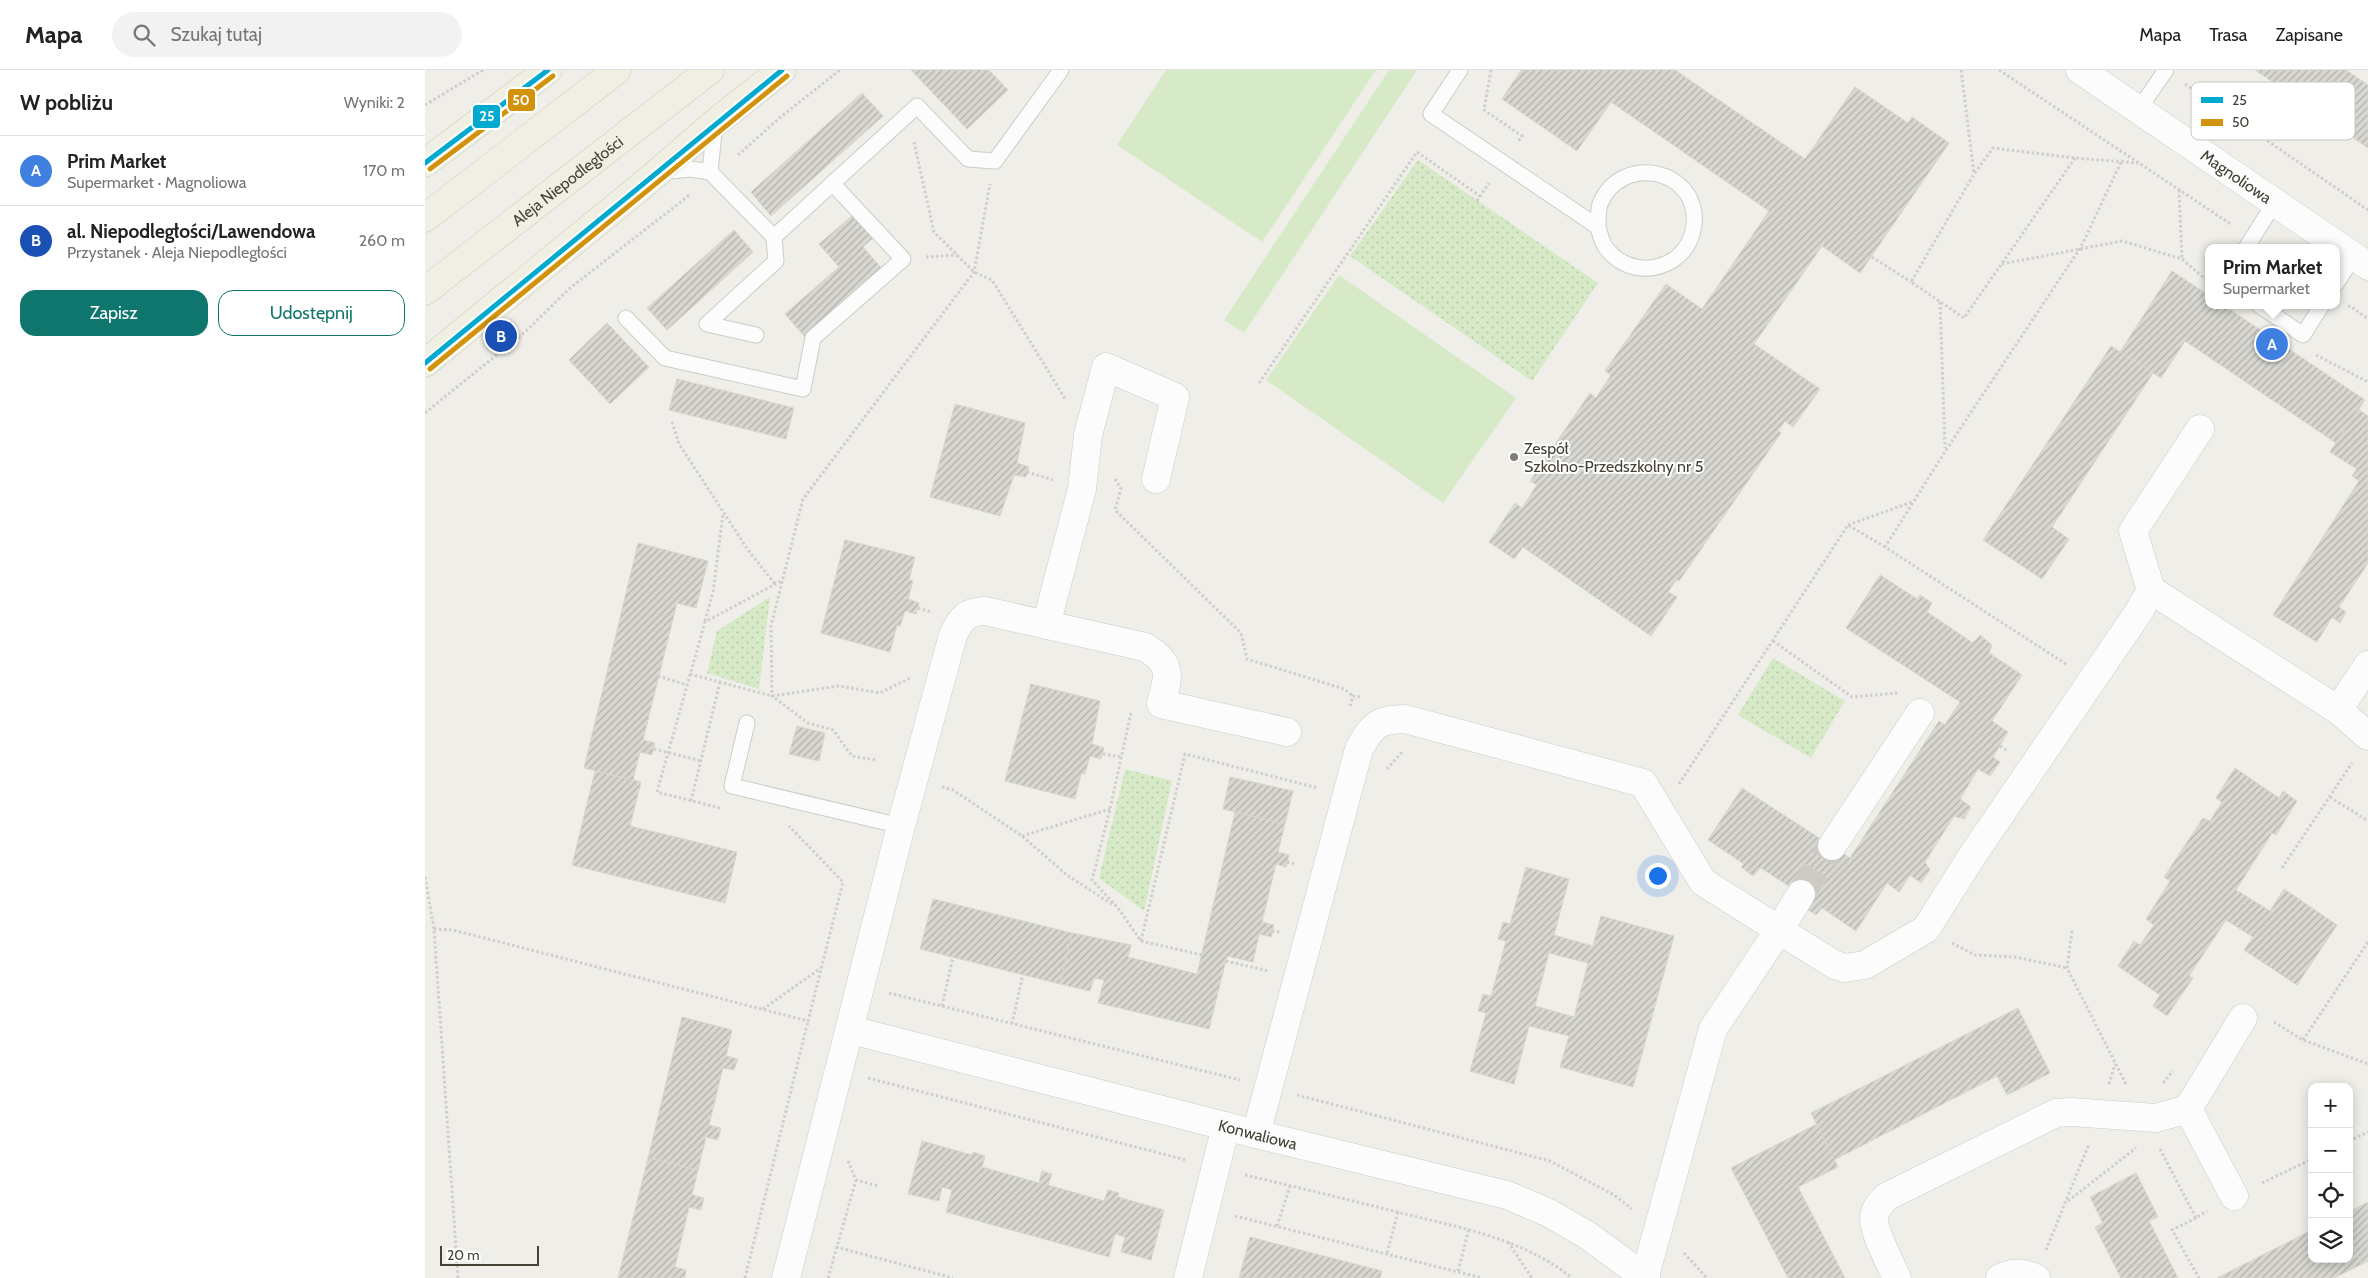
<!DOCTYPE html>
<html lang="pl">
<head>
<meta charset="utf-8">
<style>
	:root { --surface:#fff; --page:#f2f2f2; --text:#222; --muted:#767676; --line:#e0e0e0; --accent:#0f766e }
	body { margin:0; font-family:Cabin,sans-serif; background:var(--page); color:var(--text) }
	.controls { position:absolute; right:15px; bottom:15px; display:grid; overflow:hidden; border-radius:10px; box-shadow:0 2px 12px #0003 }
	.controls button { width:45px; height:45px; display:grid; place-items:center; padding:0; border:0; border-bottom:1px solid var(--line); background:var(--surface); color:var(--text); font:25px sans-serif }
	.scale { position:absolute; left:15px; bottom:12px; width:99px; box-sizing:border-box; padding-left:5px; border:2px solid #444135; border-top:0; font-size:14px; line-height:18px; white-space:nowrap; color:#444135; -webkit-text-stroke:4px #fff; paint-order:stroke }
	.you { position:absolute; left:1232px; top:805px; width:18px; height:18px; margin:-12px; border:4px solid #fff; border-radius:50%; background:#1a73e8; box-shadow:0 0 0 8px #1a73e833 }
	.badge { display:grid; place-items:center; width:32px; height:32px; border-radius:50%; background:var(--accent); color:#fff; font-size:16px; font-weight:700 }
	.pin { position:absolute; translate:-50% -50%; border:2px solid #fff; box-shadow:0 1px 5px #0006 }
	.popup { position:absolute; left:1780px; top:174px; width:135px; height:65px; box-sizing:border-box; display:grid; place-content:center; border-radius:10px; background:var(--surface); filter:drop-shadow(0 1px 4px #0005); font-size:16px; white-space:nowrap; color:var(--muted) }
	.popup b { font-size:19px; color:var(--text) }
	.popup::after { content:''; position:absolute; left:50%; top:100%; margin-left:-10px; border:10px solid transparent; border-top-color:var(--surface) }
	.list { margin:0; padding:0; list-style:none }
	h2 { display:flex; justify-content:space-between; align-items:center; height:65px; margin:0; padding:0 20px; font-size:21px }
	h2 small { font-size:16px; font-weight:400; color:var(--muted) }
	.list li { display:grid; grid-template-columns:32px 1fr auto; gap:15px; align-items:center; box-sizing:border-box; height:70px; padding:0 20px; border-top:1px solid var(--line) }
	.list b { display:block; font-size:19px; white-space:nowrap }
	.list p { margin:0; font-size:16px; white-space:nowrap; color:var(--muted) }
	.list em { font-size:16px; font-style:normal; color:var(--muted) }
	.actions { display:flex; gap:10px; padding:15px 20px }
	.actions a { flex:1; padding:11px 0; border:1px solid var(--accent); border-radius:15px; text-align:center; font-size:18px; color:var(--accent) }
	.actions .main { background:var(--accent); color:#fff }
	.icon { flex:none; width:28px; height:28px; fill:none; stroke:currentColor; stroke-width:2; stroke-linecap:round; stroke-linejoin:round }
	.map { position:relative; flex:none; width:1943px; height:1208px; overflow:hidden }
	header { display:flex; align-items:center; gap:30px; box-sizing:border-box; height:70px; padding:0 25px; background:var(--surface); border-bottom:1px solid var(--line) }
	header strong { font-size:24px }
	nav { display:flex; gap:28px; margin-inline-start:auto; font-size:18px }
	.search { width:350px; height:45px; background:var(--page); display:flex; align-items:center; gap:12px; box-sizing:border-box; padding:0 18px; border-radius:28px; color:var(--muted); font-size:19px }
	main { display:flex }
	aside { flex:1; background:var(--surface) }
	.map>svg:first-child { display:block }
	.green { fill:url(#green-dots) }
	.pitch { fill:#d6eac8 }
	.building { fill:url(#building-hatch); stroke:#d7d6ce; fill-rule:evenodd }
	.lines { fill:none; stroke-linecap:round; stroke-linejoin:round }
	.minor-tunnel { stroke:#cdcbc4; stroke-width:28; stroke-dasharray:28 14; stroke-linecap:butt }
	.service-casing { stroke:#cdccc6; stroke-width:17 }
	.minor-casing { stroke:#cdccc6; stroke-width:29 }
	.primary-casing { stroke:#d1ceb6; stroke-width:29 }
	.path { stroke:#d0ceca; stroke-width:3; stroke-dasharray:2.5 2.5; stroke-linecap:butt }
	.service { stroke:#fdfcfc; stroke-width:15 }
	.minor { stroke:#fdfcfc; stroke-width:28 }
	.primary { stroke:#f0efe3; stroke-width:28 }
	.bus-1-casing { stroke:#fff; stroke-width:9 }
	.bus-2-casing { stroke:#fff; stroke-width:9 }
	.bus-1 { stroke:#00a9ce; stroke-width:5 }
	.bus-2 { stroke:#d3920b; stroke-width:5 }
	.poi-dot { fill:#807e74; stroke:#fff; stroke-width:2 }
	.labels { text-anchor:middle; stroke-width:4; stroke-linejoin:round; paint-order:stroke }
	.street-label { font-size:16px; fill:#444135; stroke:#fff }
	.poi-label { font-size:16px; fill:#444135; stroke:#fff; text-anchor:start }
	.key { fill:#fff; stroke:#c7c6c2; stroke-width:1 }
	.key-label { font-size:14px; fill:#444135 }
	.line-badge { stroke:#fff; stroke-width:2 }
	.badge-label { font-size:14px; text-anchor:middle; font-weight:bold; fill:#fff }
</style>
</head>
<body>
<header>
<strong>Mapa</strong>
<div class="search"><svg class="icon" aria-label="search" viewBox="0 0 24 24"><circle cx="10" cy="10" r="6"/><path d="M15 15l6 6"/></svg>Szukaj tutaj</div>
<nav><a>Mapa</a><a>Trasa</a><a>Zapisane</a></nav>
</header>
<main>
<aside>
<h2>W pobliżu<small>Wyniki: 2</small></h2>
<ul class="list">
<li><span class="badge" style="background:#3f7fe0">A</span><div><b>Prim Market</b><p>Supermarket · Magnoliowa</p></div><em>170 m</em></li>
<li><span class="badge" style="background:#1a4fb4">B</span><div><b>al. Niepodległości/Lawendowa</b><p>Przystanek · Aleja Niepodległości</p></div><em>260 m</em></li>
</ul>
<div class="actions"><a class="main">Zapisz</a><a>Udostępnij</a></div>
</aside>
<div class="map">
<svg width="1943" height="1208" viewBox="0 0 1943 1208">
	<defs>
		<pattern id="green-dots" width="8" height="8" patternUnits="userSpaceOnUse" patternTransform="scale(1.25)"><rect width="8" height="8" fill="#d6eac8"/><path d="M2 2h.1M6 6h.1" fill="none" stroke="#b9caac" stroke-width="1.8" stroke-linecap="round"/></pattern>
		<pattern id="building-hatch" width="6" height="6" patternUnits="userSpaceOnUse" patternTransform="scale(1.25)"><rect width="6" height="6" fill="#d8d7d1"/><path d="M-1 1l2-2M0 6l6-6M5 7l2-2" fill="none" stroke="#b1b0aa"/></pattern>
	</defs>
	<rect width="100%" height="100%" fill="#efeee8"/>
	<g class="green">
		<polygon points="993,90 1173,213 1107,311 925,186"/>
		<polygon points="345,527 334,619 282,603 292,561"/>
		<polygon points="1348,588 1420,631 1386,688 1313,645"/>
		<polygon points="700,699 747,711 719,841 674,808"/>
	</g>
	<g class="pitch">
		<polygon points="741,0 951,0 837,172 692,75"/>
		<polygon points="964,0 992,0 819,263 799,250"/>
		<polygon points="914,205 1091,328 1018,433 841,310"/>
	</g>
	<g class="building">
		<polygon points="486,0 564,0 583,20 542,59"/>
		<polygon points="1096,0 1250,0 1380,89 1430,17 1483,53 1487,47 1524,73 1435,203 1397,176 1329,274 1395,319 1368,357 1360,351 1353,361 1356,363 1254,511 1251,510 1243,522 1252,527 1226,566 1098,477 1089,489 1064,472 1090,433 1097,438 1112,415 1105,411 1165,323 1171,328 1186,305 1180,301 1241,214 1277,239 1344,141 1186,32 1152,81 1077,29"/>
		<polygon points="1830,0 1921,0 1943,15 1943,78"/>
		<polygon points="437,23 458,46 346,146 326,122"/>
		<polygon points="428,145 448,168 438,177 458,200 380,267 360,244 414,197 394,174"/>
		<polygon points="309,160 328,182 242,260 222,238"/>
		<polygon points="1747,201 1783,225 1783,235 1798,235 1940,330 1911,373 1760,271 1736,308 1695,282"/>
		<polygon points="182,253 224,297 185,334 144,290"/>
		<polygon points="1686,276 1728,303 1627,457 1644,469 1617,509 1558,470"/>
		<polygon points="252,309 369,338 361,369 244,340"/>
		<polygon points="530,334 600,353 592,393 604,397 601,407 589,405 575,446 505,427"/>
		<polygon points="1933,339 1943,346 1943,493 1914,537 1921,542 1915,553 1907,547 1892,572 1848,545 1934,411 1927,406 1932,399 1905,382"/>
		<polygon points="420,470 490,487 484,510 488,511 483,529 494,533 491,544 480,541 475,556 472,555 465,582 396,563"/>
		<polygon points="213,473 283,491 271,538 252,533 218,670 230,673 227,685 215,682 208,710 159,698"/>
		<polygon points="1455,505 1492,529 1495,525 1507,533 1502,542 1548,573 1555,565 1567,575 1564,583 1597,605 1567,651 1583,662 1568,687 1575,692 1565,706 1553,699 1535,729 1546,737 1539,749 1529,746 1500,792 1505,800 1496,813 1485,805 1474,822 1462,813 1431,861 1397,838 1391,845 1377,836 1376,824 1336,798 1328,806 1316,797 1319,794 1283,770 1317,718 1425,788 1514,651 1520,655 1527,644 1535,632 1421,558"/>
		<polygon points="606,614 675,631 667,674 679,678 676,689 665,686 660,704 656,704 650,729 580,711"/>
		<polygon points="372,656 400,663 394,691 364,684"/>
		<polygon points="1810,698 1854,728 1858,721 1872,731 1851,765 1847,763 1811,820 1845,841 1859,819 1912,855 1872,915 1819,880 1828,867 1801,850 1764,906 1768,908 1742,946 1728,936 1735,925 1693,896 1709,871 1715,875 1729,855 1721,849 1745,811 1739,807 1778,748 1785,751 1797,732 1791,728"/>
		<polygon points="170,701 216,712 205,756 312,782 300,833 147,795"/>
		<polygon points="805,707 868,721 860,754 798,739"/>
		<polygon points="810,742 860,754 853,782 864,785 861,797 851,794 837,852 849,855 846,867 834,864 828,892 802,886 784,959 673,933 679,910 669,908 665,921 635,914 647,863 706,875 703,887 772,904"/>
		<path d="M1101 797 1144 809 1129 865 1168 876 1176 846 1249 866 1208 1017 1135 997 1144 966 1104 956 1089 1014 1045 1001 1061 943 1053 941 1058 924 1066 926 1081 871 1073 869 1078 852 1085 854ZM1124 883 1163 893 1149 947 1110 936Z"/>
		<polygon points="508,829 647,863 635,914 495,879"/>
		<polygon points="1593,938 1625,1003 1582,1025 1572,1006 1409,1090 1386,1043"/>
		<polygon points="257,947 307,960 301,986 313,989 309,1000 298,998 284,1055 296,1058 293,1070 281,1067 273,1100 223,1088"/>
		<polygon points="1392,1054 1413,1097 1373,1117 1420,1208 1363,1208 1306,1098"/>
		<polygon points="497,1071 547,1085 548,1082 560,1086 557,1097 614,1113 617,1101 627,1104 623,1115 679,1131 683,1120 694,1123 693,1127 739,1140 726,1190 696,1182 700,1167 690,1164 684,1187 521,1142 527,1120 517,1117 514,1131 483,1124"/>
		<polygon points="223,1088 273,1100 267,1125 279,1128 276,1140 264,1137 250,1197 261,1200 260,1208 193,1208"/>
		<polygon points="1711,1103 1733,1147 1724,1151 1753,1208 1696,1208 1670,1157 1678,1153 1665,1127"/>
		<polygon points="1943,1132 1943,1191 1937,1194 1924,1169 1924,1142"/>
		<polygon points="1887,1160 1887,1189 1924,1189 1924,1169 1937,1194 1909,1208 1792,1208"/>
		<polygon points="825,1167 957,1201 955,1208 814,1208"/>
	</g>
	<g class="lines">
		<polyline class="minor-tunnel" points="1376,824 1407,776"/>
		<g class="service-casing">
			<g id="service">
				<path d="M1035 0 1006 44 1173 157C1175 164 1177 173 1181 178 1198 200 1226 204 1248 190 1260 182 1267 170 1269 155 1275 99 1196 82 1175 134 1173 141 1173 150 1173 157"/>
				<polyline points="1714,39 1741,0"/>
				<polyline points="285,102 290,53"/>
				<polyline points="238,104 245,101 266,99 285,102 349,167 492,36 543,89 570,91 636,0"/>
				<polyline points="1821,178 1850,132"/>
				<polyline points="1911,214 1929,186"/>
				<polyline points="1834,235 1878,265 1897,235"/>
				<polyline points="201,248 240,288 378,319 388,268 478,189 408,114"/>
				<polyline points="331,265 282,254 351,191 349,167"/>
				<polyline points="322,653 307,716 476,756"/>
			</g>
		</g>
		<g class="minor-casing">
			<g id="minor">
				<path id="s1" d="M1655 0 1943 196"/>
				<polyline points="1726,520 1913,640"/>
				<polyline points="621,555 657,419 663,365 681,297 750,327 731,409"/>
				<polyline points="1943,595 1913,640 1943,666"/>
				<polyline points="1407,776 1495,643"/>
				<polyline points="1376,824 1354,860 1410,895 1420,898 1440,895 1501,859 1547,786 1713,543 1726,520 1708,461 1775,359"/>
				<path id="s2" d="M426 960 831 1064 1082 1125 1124 1143 1162 1165 1221 1208"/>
				<path d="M831 1064 934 679C948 655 951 650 980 649L1218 713 1278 812 1354 860 1288 959 1220 1206"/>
				<polyline points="1809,1126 1763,1039 1818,948"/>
				<path d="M361 1208 476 756 528 565C537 548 540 542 560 541L720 577C748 594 744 605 736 634L862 662"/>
				<polyline points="763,1208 801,1056"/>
				<path d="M1472 1208C1465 1192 1449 1164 1449 1148 1449 1139 1456 1133 1461 1127L1631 1043 1646 1042 1731 1048 1763 1039"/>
				<path d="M1575 1208C1588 1202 1597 1202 1611 1208"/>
			</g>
		</g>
		<g class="primary-casing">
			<g id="primary">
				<polyline points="0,93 123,0"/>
				<polyline points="0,148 192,0"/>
				<path id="s3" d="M0 221 285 0"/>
				<polyline points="0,293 224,110 291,52 357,0"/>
			</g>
		</g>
		<g class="path">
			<polyline points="1066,0 1059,40 1097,66 1092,73"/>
			<polyline points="1536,0 1549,104"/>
			<polyline points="1574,0 1807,155"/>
			<polyline points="1760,14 1943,140"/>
			<polyline points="0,35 58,0"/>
			<polyline points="489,72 509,162 549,202 567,210 641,330"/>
			<polyline points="313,85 358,45 415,0"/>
			<polyline points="1650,88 1539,248 1486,212 1549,104 1568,78 1650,88 1713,93"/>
			<polyline points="1754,120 1757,189"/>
			<polyline points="1052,131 1064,113"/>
			<polyline points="501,187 532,185"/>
			<polyline points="1447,187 1486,212"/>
			<polyline points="1577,194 1697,171 1757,189 1780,209 1783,204"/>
			<polyline points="1515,232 1520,378"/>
			<polyline points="1923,237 1925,236 1943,249"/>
			<polyline points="1891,285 1943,312"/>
			<polyline points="834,313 992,82 1055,126"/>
			<polyline points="0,343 100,262 145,218 266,124"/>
			<polyline points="247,352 254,374 323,480 350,514"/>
			<polyline points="602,402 628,410"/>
			<polyline points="690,409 696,419 690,440 816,563 822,589 919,619 928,626"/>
			<polyline points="1423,455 1487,432"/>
			<polyline points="493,538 506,542"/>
			<polyline points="280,551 288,522 298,444"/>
			<polyline points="1348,571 1427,627 1472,623"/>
			<polyline points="1641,594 1460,477 1521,380 1656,177 1697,90"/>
			<polyline points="265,604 347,626 414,616 455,623 485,608"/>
			<polyline points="233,606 262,615"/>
			<polyline points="925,636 928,626 937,627"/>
			<polyline points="706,643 685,739 667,810 693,838 716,871 760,684 893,718"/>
			<polyline points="1575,676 1583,681"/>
			<polyline points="229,679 276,691"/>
			<polyline points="678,684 697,687"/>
			<polyline points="450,690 427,686 408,660 383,653 347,626 346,556 378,429 549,202 565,114"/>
			<polyline points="962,699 978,681"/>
			<polyline points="1254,714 1423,455 1460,477"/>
			<polyline points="517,717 528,720 597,766 642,805 688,835"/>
			<polyline points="1905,727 1943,751"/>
			<polyline points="266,731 295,612"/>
			<polyline points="295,738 232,722 280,552 358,510"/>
			<polyline points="597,766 685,739"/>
			<polyline points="862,792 871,794"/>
			<polyline points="1857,798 1927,693"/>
			<polyline points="0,807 9,859 33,1208"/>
			<polyline points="9,859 28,860 383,951 418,812 364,756"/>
			<polyline points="847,861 855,862"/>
			<polyline points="1647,861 1642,898 1702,1016"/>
			<polyline points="716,871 777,885"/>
			<polyline points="1527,873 1550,885 1590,887 1642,898"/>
			<polyline points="801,891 844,901"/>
			<polyline points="464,923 815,1010"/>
			<polyline points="517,936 528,887"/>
			<polyline points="338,939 396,898"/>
			<polyline points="1849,952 1878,970 1943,994"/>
			<polyline points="587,954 598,904"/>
			<polyline points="1878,970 1943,872"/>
			<polyline points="443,1008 761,1090"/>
			<polyline points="1738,1013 1748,1001"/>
			<polyline points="1684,1014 1690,994"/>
			<polyline points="872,1025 1125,1091 1189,1125 1207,1139"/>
			<polyline points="1924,1071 1943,1062"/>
			<polyline points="1735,1079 1771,1148 1782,1141"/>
			<polyline points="423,1091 431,1110 453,1116"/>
			<path d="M820 1105C871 1117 921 1129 972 1142 1032 1157 1098 1168 1147 1208"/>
			<polyline points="1837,1113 1887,1089"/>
			<polyline points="1643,1131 1711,1078"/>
			<polyline points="810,1146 1057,1208"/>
			<polyline points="1771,1148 1747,1160 1774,1208"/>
			<polyline points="852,1156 865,1116"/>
			<polyline points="1083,1172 1107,1208"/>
			<polyline points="411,1177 528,1208"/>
			<polyline points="1621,1180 1664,1074"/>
			<polyline points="962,1183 973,1142"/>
			<polyline points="1259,1183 1282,1208"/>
			<polyline points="1033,1201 1044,1159"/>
			<polyline points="320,1208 383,951"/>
			<polyline points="403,1208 431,1110"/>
		</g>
		<use href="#service" class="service"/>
		<use href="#minor" class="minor"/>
		<use href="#primary" class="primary"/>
		<g class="bus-1-casing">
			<g id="bus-1">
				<polyline points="0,93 123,0"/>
				<polyline points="0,293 357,0"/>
			</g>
		</g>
		<g class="bus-2-casing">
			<g id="bus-2">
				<polyline points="5,99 128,6"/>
				<polyline points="5,299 362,6"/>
			</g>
		</g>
		<use href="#bus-1" class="bus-1"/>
		<use href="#bus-2" class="bus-2"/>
	</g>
	<circle class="poi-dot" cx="1089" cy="387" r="5"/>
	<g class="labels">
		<g class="street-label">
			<text dy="6" stroke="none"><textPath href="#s1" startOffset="189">Magnoliowa</textPath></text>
			<text dy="6" stroke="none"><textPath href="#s3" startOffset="180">Aleja Niepodległości</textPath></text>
			<text dy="6" stroke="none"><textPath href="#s2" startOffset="420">Konwaliowa</textPath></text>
		</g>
		<g class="poi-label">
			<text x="1099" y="384">Zespół<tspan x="1099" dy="18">Szkolno-Przedszkolny nr 5</tspan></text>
		</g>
	</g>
	<rect x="1766" y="12" width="164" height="58" rx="8" class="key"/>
	<rect x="1776" y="27" width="22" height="6" fill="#00a9ce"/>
	<rect x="1776" y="49" width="22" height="7" fill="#d3920b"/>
	<g class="key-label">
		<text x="1807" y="35">25</text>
		<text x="1807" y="57">50</text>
	</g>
	<g class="line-badge">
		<rect x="82" y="18" width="29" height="24" rx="5" fill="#d3920b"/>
		<rect x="47" y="34" width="29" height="25" rx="5" fill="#00a9ce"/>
	</g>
	<g class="badge-label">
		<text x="96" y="35">50</text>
		<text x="62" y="51">25</text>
	</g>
</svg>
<div class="controls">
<button>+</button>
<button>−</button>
<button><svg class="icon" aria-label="locate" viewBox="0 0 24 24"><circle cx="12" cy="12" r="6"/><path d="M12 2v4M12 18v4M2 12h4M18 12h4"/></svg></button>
<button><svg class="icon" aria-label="layers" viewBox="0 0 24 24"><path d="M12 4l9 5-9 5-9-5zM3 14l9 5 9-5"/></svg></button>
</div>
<div class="scale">20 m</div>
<div class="you"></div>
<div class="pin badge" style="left:1847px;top:274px;background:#3f7fe0">A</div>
<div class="popup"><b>Prim Market</b>Supermarket</div>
<div class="pin badge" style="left:76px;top:266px;background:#1a4fb4">B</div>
</div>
</main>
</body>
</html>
